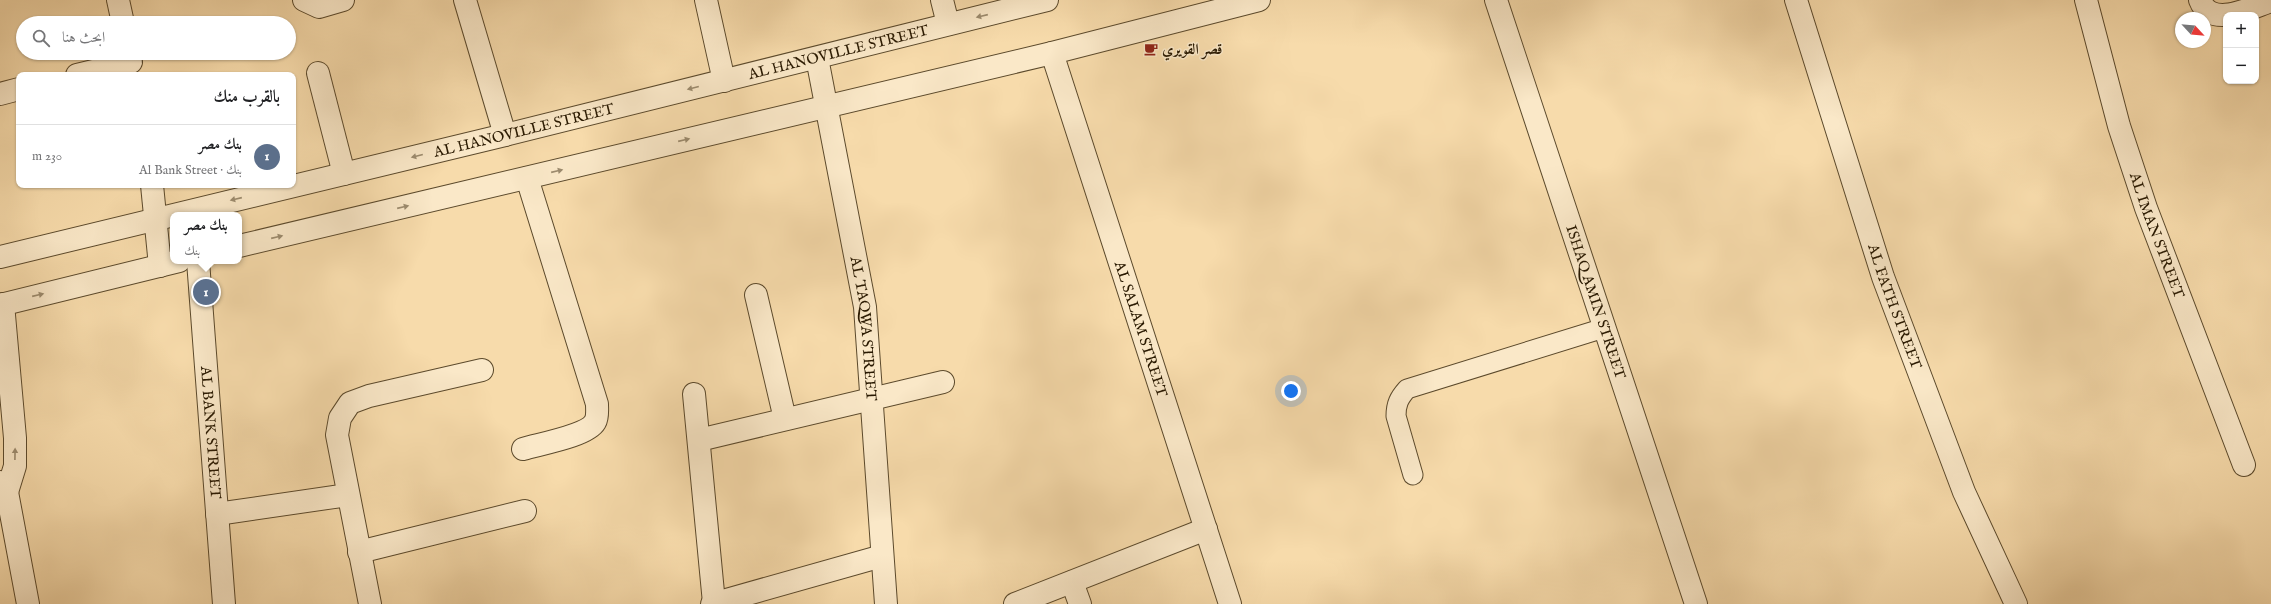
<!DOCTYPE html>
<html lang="ar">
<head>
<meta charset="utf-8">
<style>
	:root { --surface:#fff; --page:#f2f2f2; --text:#202124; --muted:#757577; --line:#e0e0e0; --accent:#8f2418 }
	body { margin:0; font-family:"IM FELL English",Amiri,serif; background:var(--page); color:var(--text); direction:rtl }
	.controls { position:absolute; right:12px; top:12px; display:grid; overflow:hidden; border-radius:8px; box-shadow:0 1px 3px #0004 }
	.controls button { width:36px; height:36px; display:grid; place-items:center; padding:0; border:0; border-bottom:1px solid var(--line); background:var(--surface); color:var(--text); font:20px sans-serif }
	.compass { position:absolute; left:2175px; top:12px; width:36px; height:36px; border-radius:50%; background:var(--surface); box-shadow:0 1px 3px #0004; rotate:116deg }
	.you { position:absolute; left:1291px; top:391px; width:14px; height:14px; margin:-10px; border:3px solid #fff; border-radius:50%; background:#1a73e8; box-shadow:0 0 0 6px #1a73e833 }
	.badge { display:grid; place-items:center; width:26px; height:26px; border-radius:50%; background:var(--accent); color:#fff; font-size:13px; font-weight:700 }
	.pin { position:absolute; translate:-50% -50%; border:2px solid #fff; box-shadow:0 1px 4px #0006 }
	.popup { position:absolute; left:170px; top:212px; width:72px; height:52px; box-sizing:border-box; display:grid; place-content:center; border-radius:8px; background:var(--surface); filter:drop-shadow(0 1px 3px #0005); font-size:13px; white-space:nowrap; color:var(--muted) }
	.popup b { font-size:15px; color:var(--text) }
	.popup::after { content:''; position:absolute; left:50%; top:100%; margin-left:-8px; border:8px solid transparent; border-top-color:var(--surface) }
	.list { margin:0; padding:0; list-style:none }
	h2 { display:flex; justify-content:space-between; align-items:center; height:52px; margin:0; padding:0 16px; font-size:17px }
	h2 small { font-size:13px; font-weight:400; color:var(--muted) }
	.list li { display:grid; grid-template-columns:26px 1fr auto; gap:12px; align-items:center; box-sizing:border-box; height:64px; padding:0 16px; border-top:1px solid var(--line) }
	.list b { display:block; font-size:15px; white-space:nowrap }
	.list p { margin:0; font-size:13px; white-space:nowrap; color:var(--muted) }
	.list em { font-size:13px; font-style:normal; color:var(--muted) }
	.icon { flex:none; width:22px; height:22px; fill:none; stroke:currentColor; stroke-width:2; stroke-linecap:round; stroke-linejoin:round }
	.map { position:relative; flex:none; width:2271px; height:604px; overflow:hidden; direction:ltr }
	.search { position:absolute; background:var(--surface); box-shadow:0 1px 3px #0004; left:16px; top:16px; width:280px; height:44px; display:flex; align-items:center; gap:10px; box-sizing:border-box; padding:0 14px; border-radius:22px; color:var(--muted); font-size:15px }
	.panel { position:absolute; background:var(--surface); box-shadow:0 1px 3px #0004; left:16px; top:72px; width:280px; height:116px; border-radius:8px; direction:rtl }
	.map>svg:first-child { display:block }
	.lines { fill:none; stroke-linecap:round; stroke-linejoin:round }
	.service-casing { stroke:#5c4a2c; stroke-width:21 }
	.minor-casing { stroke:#5c4a2c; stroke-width:24 }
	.tertiary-casing { stroke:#5c4a2c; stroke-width:24 }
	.service { stroke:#fae8c8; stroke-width:19 }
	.minor { stroke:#fae8c8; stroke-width:22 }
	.tertiary { stroke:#fae8c8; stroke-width:22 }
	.oneway { fill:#9c8b6e }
	.labels { text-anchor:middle; stroke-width:3; stroke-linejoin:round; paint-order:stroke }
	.poi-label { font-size:15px; font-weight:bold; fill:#291901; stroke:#fae8c8; text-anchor:start }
	.street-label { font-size:15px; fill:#291901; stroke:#fae8c8 }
</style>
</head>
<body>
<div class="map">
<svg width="2271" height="604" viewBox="0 0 2271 604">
	<rect width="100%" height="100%" fill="#f7dbab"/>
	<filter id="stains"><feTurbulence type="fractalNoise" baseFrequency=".005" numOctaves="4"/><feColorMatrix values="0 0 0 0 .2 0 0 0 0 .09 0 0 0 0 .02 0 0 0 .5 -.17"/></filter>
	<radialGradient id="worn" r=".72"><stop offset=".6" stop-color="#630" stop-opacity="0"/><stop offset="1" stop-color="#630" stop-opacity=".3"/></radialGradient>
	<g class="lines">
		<g class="service-casing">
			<path id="service" d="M1413 475 1396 416C1396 404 1399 398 1407 389L1604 328"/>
		</g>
		<g class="minor-casing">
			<g id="minor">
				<polyline points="118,0 123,23"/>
				<polyline points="304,0 319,7 343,0"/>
				<polyline points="465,0 505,135"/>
				<polyline points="706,0 724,81"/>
				<polyline points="942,0 948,24"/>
				<path id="s1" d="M1496 0 1696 604"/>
				<path id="s2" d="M1796 0 1883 277 1964 492 2016 604"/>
				<path id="s3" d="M2086 0 2119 126 2146 208 2244 465"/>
				<path d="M2200 0C2211 29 2250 8 2271 1"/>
				<path id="s4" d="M1052 53 1230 604"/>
				<path id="s5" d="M817 58 865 307 886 604"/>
				<polyline points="318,73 344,174"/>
				<polyline points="77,75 131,62"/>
				<polyline points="0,94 19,89"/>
				<polyline points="152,185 160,266"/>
				<path id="s6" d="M198 261 224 604"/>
				<polyline points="756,295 785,419"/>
				<polyline points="3,304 15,438 15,466 7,492"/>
				<polyline points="694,394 714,603"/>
				<polyline points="699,440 943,382"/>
				<path d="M523 449C539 444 587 436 595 422 598 417 597 410 597 404L527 178"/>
				<polyline points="0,482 7,492 28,604"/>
				<polyline points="217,514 348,495"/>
				<polyline points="359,552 525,511"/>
				<polyline points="1072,582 1080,604"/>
				<polyline points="370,604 337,435 340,418 350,403 369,396 482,370"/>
				<polyline points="712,604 882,556"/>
				<polyline points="1015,604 1206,529"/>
			</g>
		</g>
		<g class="tertiary-casing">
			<g id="tertiary">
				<polyline points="239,246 1052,53 1259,0"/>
				<path id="s7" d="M0 257 505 135 1047 0"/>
				<polyline points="0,305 179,261"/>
			</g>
		</g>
		<use href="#service" class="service"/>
		<use href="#minor" class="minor"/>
		<use href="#tertiary" class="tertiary"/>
	</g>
	<defs><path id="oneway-solid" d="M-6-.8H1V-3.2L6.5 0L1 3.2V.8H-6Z"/></defs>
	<g class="oneway">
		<use href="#oneway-solid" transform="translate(982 16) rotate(167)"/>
		<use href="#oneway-solid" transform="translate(693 88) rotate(166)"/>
		<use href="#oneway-solid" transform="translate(684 140) rotate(-13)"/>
		<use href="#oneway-solid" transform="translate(417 156) rotate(166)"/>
		<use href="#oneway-solid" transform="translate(557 171) rotate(-13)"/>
		<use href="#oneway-solid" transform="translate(236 199) rotate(167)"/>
		<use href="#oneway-solid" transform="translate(403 207) rotate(-13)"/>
		<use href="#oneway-solid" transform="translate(277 237) rotate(-13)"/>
		<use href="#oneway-solid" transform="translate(38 295) rotate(-13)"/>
		<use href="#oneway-solid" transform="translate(15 454) rotate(-89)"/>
	</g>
	<defs>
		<g id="cafe-bare" transform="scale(1.08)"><path d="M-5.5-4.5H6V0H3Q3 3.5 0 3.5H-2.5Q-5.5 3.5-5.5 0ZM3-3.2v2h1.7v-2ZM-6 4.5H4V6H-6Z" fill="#8f2418" stroke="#fae8c8" stroke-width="2.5" paint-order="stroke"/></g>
	</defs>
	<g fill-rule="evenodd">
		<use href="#cafe-bare" x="1151" y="49"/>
	</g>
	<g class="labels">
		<g class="poi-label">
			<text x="1162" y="54">قصر القويري</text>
		</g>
		<g class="street-label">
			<text dy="5" stroke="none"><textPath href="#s7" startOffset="863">AL HANOVILLE STREET</textPath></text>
			<text dy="5" stroke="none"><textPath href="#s7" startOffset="539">AL HANOVILLE STREET</textPath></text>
			<text dy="5" stroke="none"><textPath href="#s3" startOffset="246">AL IMAN STREET</textPath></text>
			<text dy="5" stroke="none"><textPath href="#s1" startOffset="318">ISHAQ AMIN STREET</textPath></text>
			<text dy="5" stroke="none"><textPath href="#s2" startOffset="322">AL FATH STREET</textPath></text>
			<text dy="5" stroke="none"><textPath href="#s4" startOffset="290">AL SALAM STREET</textPath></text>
			<text dy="5" stroke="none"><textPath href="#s5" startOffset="275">AL TAQWA STREET</textPath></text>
			<text dy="5" stroke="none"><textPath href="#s6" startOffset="172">AL BANK STREET</textPath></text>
		</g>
	</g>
	<rect width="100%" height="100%" filter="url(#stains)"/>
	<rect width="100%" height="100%" fill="url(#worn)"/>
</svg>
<div class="controls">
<button>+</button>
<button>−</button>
</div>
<svg class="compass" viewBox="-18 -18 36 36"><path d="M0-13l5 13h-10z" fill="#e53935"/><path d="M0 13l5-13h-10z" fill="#757577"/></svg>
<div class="you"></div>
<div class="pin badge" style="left:206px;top:292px;background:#5c6f8a">1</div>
<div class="popup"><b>بنك مصر</b>بنك</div>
<div class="search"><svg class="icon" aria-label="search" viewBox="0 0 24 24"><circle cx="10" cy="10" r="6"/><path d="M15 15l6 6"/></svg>ابحث هنا</div>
<section class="panel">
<h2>بالقرب منك<small></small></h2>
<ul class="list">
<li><span class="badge" style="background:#5c6f8a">1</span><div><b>بنك مصر</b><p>بنك · Al Bank Street</p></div><em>230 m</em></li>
</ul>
</section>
</div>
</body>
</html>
